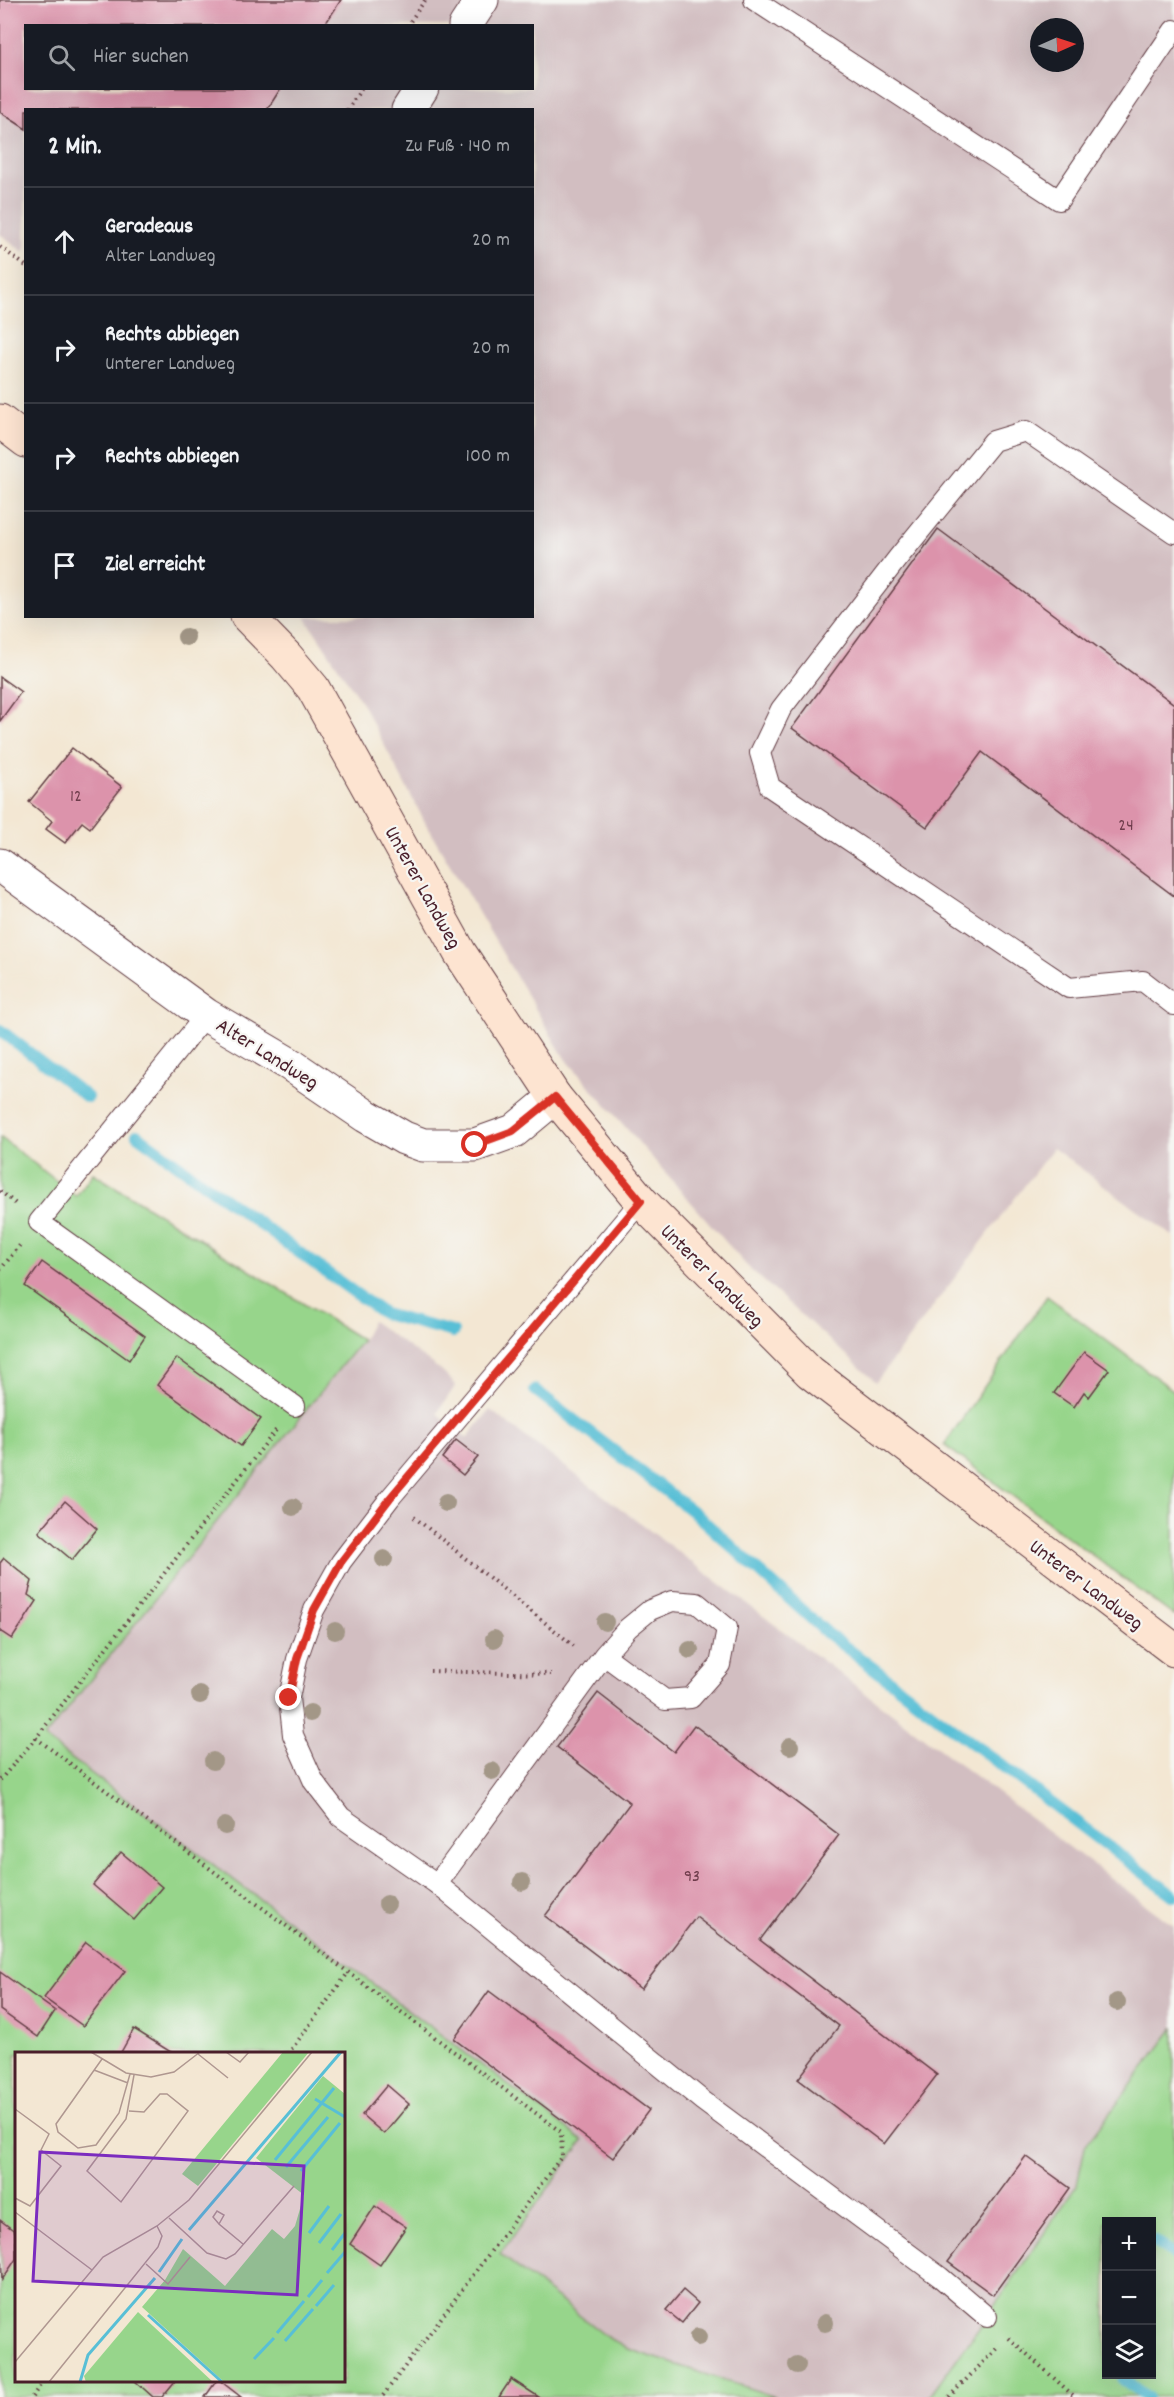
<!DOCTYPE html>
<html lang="de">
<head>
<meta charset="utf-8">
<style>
	:root { --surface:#171b24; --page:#242831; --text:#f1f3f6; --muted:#9ea1a6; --line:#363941 }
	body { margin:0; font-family:Dekko,sans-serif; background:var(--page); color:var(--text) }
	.controls { position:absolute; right:18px; bottom:18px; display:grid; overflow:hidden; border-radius:0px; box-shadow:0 6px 24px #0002 }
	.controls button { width:54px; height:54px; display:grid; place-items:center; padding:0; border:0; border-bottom:2px solid var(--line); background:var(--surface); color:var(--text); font:30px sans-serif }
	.compass { position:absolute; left:1030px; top:18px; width:54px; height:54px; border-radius:50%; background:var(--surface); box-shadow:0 6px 24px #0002; rotate:87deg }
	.stop { position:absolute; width:18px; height:18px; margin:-14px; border:4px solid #d93025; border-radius:50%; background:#fff }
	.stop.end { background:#d93025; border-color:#fff; box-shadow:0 2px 6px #0008 }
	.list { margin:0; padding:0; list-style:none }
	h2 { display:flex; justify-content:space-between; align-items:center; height:78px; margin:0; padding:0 24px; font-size:26px }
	h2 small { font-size:20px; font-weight:400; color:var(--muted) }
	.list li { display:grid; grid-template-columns:39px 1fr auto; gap:18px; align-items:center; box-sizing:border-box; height:108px; padding:0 24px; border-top:2px solid var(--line) }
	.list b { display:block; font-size:22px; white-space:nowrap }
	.list p { margin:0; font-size:20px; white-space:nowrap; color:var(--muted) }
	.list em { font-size:20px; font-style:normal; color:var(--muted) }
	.icon { flex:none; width:33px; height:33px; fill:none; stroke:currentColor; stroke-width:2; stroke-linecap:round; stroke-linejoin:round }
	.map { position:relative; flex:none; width:1174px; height:2397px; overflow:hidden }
	.search { position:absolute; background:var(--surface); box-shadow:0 6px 24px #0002; left:24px; top:24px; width:510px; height:66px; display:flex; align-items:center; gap:15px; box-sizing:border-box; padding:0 21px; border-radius:0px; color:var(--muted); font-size:22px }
	.panel { position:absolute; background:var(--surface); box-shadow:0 6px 24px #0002; left:24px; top:108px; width:510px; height:510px; border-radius:0px }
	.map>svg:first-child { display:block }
	.industrial { fill:#d2bec1; fill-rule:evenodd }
	.green { fill:#97d58b; stroke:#707a5b; stroke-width:1.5; fill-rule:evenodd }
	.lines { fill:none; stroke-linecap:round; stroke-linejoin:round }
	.stream { stroke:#58bfd6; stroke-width:12 }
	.building { fill:#dc93ab }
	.service-casing { stroke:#633d44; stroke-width:22 }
	.minor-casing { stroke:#633d44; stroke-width:35 }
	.tertiary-casing { stroke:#633d44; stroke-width:35 }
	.secondary-casing { stroke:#633d44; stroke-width:35 }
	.path { stroke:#633d44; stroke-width:4; stroke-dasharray:1.5 4.5; stroke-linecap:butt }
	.service { stroke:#fff; stroke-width:20 }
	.minor { stroke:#fff; stroke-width:33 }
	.tertiary { stroke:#fff; stroke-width:33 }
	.secondary { stroke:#fde4d1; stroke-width:33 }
	.tree { fill:#a39787 }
	.route { stroke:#d93025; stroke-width:8 }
	.labels { text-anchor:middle; stroke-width:4.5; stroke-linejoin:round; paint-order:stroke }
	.number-label { font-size:18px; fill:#6e3c4b }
	.street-label { font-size:21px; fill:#4a1f2b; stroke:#f6f6f2 }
	.inset-river { fill:none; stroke:#58bfd6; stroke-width:3 }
	.inset-road { fill:none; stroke:#af9790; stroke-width:1.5 }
	.view { fill:#7b2cbf; fill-opacity:0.15; stroke:#7b2cbf; stroke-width:3 }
	.inset-edge { fill:none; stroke:#4a1f2b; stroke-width:3 }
</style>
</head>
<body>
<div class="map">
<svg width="1174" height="2397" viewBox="0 0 1174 2397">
	<rect width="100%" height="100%" fill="#f6f6f2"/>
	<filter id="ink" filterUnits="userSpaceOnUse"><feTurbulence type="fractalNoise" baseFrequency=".0167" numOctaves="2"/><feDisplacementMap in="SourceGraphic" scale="12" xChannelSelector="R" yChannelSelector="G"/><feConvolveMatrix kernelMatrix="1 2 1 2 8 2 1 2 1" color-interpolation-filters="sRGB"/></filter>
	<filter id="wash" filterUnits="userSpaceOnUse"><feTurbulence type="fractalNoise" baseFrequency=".008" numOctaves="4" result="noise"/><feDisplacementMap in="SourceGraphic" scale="24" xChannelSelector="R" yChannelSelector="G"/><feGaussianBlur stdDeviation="1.35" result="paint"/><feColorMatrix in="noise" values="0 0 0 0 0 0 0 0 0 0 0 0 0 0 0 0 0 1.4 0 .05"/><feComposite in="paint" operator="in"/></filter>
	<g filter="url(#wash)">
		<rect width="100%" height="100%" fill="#f3e7d3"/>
		<g class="industrial">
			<path d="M0 0H1174V1237L1053 1148 876 1382 746 1265 564 1057 427 826 362 703 305 617 532 616V110H26L25 253 0 234ZM26 26H532V88H26ZM1039 27H1075V63H1039Z"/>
			<polygon points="372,1321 439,1369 456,1385 437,1413 467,1438 490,1410 1174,1926 1174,2028 1085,2146 1077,2185 987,2317 929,2397 776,2397 625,2348 607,2337 500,2254 582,2142 44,1738 362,1341"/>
		</g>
		<g class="green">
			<path d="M0 1137 76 1196 93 1173 362 1340 44 1738 583 2141 500 2254 607 2337 625 2348 776 2397H0ZM16 2054H344V2380H16Z"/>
			<polygon points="1047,1296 1174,1391 1174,1616 944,1445"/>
			<path d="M1174 2028V2397H929L987 2317 1077 2185 1085 2146ZM1106 2222H1152V2374H1106Z"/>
		</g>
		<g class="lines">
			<g class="stream">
				<polyline points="0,1030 87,1097"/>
				<polyline points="137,1135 384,1314 453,1332"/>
				<polyline points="535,1390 697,1515 827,1633 1174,1896"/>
				<polyline points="1154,2241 1174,2255"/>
				<polyline points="1123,2380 1147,2397"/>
			</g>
		</g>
		<g id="blocks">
			<g class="building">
				<polygon points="0,0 341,0 324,26 26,26 26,88 281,88 267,110 26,110 26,129 0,112"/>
				<polygon points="938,529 1174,704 1174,896 982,752 927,827 792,728"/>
				<polygon points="0,677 21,692 0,721"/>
				<polygon points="72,748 122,787 90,828 82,822 65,843 46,829 52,821 29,802"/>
				<polygon points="42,1262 145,1336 129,1360 25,1286"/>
				<polygon points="1084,1352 1109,1370 1089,1397 1084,1392 1074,1407 1054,1393"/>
				<polygon points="177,1358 261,1419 241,1446 157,1385"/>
				<polygon points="456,1440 478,1457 463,1475 442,1458"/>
				<polygon points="65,1501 97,1529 72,1560 39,1532"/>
				<polygon points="4,1558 32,1581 28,1595 37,1601 12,1639 0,1631 0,1563"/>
				<polygon points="598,1693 674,1752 694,1725 839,1835 760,1940 937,2075 884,2144 798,2079 839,2026 696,1917 641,1989 545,1916 630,1803 557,1747"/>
				<polygon points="121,1852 162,1887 134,1920 93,1885"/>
				<polygon points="86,1942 125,1971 83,2026 44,1998"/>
				<polygon points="0,1972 55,2011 38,2037 0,2010"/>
				<polygon points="489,1991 649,2110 613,2158 454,2039"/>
				<polygon points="134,2029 174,2054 120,2054"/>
				<polygon points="387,2085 409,2104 384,2134 362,2115"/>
				<polygon points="1026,2156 1070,2188 993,2295 948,2262"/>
				<polygon points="375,2206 406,2227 380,2265 350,2244"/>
				<polygon points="0,2220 16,2232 16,2259 2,2280"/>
				<polygon points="683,2290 698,2303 682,2323 666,2310"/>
				<polygon points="511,2379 539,2397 499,2397"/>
				<polygon points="134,2380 176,2380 162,2397 153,2397"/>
				<polygon points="217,2380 219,2380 241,2397 205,2397"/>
			</g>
		</g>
	</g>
	<g filter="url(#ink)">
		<use href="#blocks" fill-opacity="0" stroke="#633d44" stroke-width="1.5"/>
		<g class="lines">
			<g class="service-casing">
				<g id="service">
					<polyline points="754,0 1059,200 1174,30"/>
					<polyline points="1174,533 1026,431 993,441 897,559 781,709 760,753 770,787 1069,988 1143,981 1174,1005"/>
					<polyline points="206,1015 39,1222 295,1406"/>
					<polyline points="641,1201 390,1498 341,1562 314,1610 297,1659 289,1698 293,1735 314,1782 341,1817 437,1884 703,2101 940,2277 987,2317"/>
					<polyline points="437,1884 604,1655 665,1700 691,1698 720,1665 727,1628 697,1603 672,1601 650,1610 628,1628 604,1655"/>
				</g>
			</g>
			<g class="minor-casing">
				<polyline id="minor" points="0,865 206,1015 291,1065 366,1116 404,1138 423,1145 475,1145 514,1131 555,1097"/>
			</g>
			<g class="tertiary-casing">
				<g id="tertiary">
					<polyline points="465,26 482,0"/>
					<polyline points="408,110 422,88"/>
				</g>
			</g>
			<g class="secondary-casing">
				<g id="secondary">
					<polyline points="0,421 26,441"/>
					<polyline points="247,616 286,656 313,688 460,953 555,1097 641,1201 810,1372 1174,1650"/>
				</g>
			</g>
			<g class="path">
				<polyline points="407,26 425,0"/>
				<polyline points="347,110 362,88"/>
				<polyline points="0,247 26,266"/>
				<polyline points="0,1191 16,1204"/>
				<polyline points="0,1270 20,1245"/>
				<polyline points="414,1517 574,1646"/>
				<polyline points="430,1671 551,1674"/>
				<polyline points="36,1738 561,2132 562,2156 382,2397"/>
				<polyline points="0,1780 36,1738 276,1430"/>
				<polyline points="288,2054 348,1973"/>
				<polyline points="1009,2338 1075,2397"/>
				<polyline points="32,2397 44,2380"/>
				<polyline points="949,2397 999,2346"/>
			</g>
			<use href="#service" class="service"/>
			<use href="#minor" class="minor"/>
			<use href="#tertiary" class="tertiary"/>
			<use href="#secondary" class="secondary"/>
		</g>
		<g class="tree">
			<circle cx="186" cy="637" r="9"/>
			<circle cx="446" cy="1503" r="9"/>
			<circle cx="293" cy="1507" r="9"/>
			<circle cx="384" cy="1559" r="9"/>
			<circle cx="605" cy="1622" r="9"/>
			<circle cx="335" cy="1631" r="9"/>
			<circle cx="494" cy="1639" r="9"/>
			<circle cx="690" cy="1650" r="9"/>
			<circle cx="200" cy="1695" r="9"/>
			<circle cx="310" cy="1713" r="9"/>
			<circle cx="790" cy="1746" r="9"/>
			<circle cx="213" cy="1761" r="9"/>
			<circle cx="492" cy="1771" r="9"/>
			<circle cx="225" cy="1826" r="9"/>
			<circle cx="522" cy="1882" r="9"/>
			<circle cx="387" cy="1904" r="9"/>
			<circle cx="1117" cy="2002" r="9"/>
			<circle cx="825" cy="2323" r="9"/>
			<circle cx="698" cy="2337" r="9"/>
			<circle cx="797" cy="2365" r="9"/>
		</g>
	</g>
	<g class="lines" filter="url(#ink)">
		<polyline class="route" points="289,1698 297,1659 314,1610 341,1562 390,1498 641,1201 555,1097 513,1131 475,1145"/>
	</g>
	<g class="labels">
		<g class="number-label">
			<text x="76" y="801">12</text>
			<text x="1126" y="830">24</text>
			<text x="692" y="1881">93</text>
		</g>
		<g class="street-label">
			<text transform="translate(424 887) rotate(61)" y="7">Unterer Landweg</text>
			<text transform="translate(268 1053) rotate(32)" y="7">Alter Landweg</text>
			<text transform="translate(713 1275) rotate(45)" y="7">Unterer Landweg</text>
			<text transform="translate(1087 1584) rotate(37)" y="7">Unterer Landweg</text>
		</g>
	</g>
	<g transform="translate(15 2052)">
		<rect width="330" height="330" fill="#f3e7d3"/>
		<path d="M268 0H294L183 134 167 122ZM308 24 330 42V330H209L127 255 150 228 168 197 210 234 257 177 269 187 280 174 289 143 241 106ZM123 260 198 330H71L69 324Z" fill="#97d58b"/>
		<path class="inset-river" d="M300 47 330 65M260 108 319 36M271 115 313 65M286 119 325 71M174 178 326 0M294 181 314 154M304 191 326 162M317 198 330 181M144 220 167 187M312 221 330 200M293 245 307 228M301 254 319 233M133 263 207 330M262 281 289 249M270 289 298 257M239 307 259 286M65 330 73 303 140 226"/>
		<path class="inset-road" d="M76 0 111 21 136 25 159 20 185 0M211 0 225 10 234 0M183 2 213 26M87 7 41 72 43 80 63 96 81 93 104 61 115 22M79 18 113 31M0 57 34 82 26 98 46 114 15 154 0 146M114 59 129 60 145 42H152L173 59 106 150 72 119 111 67 119 23M0 160 77 218M154 166 192 201 211 207 220 202 279 134M204 172 198 165 202 159 209 163 204 172 228 192M131 212 153 232 175 205M0 310 88 205 142 174 174 148 297 0M34 330 143 195 147 184 142 174"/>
		<path class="view" d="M25 100 289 114 282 243 18 229Z"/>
		<rect width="330" height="330" class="inset-edge"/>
	</g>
</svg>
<div class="controls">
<button>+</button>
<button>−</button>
<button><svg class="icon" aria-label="layers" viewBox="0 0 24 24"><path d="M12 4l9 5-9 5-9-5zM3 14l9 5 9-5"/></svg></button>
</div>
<svg class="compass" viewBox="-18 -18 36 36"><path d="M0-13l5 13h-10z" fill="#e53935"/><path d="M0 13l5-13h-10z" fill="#9ea1a6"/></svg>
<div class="stop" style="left:475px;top:1145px"></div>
<div class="stop end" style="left:289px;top:1698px"></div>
<div class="search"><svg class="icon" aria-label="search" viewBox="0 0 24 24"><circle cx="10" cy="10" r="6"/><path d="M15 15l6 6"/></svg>Hier suchen</div>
<section class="panel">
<h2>2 Min.<small>Zu Fuß · 140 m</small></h2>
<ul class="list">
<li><svg class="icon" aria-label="ahead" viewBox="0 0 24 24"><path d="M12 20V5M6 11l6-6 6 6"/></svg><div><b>Geradeaus</b><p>Alter Landweg</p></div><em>20 m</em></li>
<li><svg class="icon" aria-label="right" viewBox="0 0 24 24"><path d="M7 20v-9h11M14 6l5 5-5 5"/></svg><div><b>Rechts abbiegen</b><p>Unterer Landweg</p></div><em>20 m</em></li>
<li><svg class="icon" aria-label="right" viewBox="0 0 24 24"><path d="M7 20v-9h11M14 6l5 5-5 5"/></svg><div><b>Rechts abbiegen</b></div><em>100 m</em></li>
<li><svg class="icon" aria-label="arrive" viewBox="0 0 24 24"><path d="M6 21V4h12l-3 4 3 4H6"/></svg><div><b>Ziel erreicht</b></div></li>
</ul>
</section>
</div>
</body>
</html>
